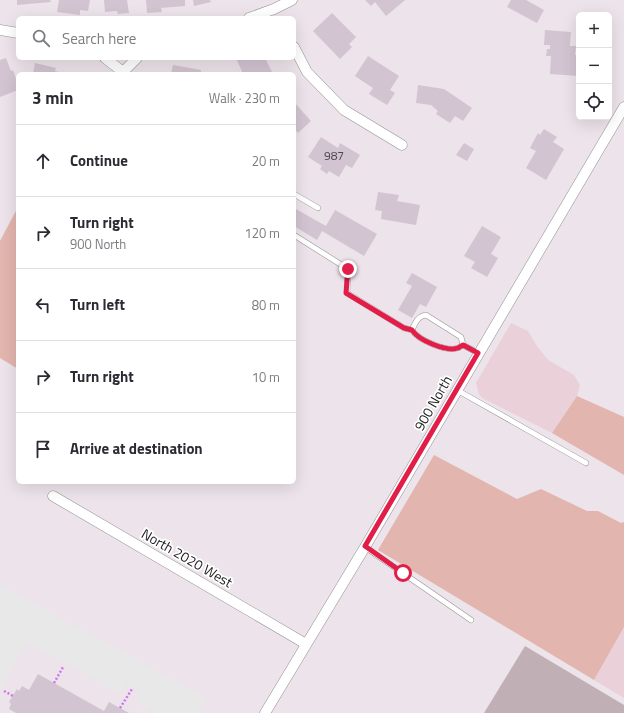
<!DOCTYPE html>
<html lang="en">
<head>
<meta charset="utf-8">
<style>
	:root { --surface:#fff; --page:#f7f7f7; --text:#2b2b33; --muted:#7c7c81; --line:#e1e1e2 }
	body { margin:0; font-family:"Titillium Web",sans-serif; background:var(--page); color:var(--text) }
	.controls { position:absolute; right:12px; top:12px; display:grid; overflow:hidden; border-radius:6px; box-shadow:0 4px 16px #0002 }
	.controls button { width:36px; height:36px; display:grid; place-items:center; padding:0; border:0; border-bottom:1px solid var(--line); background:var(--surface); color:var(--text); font:20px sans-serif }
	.stop { position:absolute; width:12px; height:12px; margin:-9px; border:3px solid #e11d48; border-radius:50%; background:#fff }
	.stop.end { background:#e11d48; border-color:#fff; box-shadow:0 1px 4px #0008 }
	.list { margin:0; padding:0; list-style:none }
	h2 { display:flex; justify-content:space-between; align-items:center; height:52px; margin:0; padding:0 16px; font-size:17px }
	h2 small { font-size:13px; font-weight:400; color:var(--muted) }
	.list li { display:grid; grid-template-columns:26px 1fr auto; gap:12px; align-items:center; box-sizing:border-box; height:72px; padding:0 16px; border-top:1px solid var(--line) }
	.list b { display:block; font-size:15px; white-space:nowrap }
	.list p { margin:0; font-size:13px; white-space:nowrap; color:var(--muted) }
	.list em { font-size:13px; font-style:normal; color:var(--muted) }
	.icon { flex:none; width:22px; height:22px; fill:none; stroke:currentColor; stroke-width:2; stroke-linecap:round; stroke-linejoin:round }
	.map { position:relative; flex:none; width:624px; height:713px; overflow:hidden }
	.search { position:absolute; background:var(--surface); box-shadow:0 4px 16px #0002; left:16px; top:16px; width:280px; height:44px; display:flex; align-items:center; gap:10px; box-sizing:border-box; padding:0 14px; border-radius:6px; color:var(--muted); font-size:15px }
	.panel { position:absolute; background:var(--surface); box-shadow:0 4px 16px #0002; left:16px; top:72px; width:280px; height:412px; border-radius:6px }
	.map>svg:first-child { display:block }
	.construction { fill:#c0b0b6 }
	.farmland { fill:#ead0d8 }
	.grass { fill:#e2b5ae }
	.parking { fill:#e8e8e8 }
	.building { fill:#d3c4d2 }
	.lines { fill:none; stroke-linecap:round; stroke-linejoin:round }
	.lane-casing { stroke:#939393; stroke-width:6 }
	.street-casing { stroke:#939393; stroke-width:11 }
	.path { stroke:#cc76eb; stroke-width:2.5; stroke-dasharray:2 2; stroke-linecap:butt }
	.lane { stroke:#fff; stroke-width:5 }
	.street { stroke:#fff; stroke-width:10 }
	.route { stroke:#e11d48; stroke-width:5 }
	.labels { text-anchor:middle; stroke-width:3.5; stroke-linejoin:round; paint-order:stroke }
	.number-label { font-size:12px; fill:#4a464a }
	.street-label { font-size:14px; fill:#1c1c1c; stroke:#fff }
</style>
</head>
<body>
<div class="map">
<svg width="624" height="713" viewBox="0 0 624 713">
	<rect width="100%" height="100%" fill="#ede3ea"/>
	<polygon class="construction" points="525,646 624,705 624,713 484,713"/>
	<g class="farmland">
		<polygon points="511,323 528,331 537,346 548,360 574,375 580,385 577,396 552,433 482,398 479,394 476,383"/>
		<polygon points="624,627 624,698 594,680"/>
	</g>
	<g class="grass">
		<polygon points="18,207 18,369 0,358 0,241"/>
		<polygon points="577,396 624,417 624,475 552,433"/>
		<polygon points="434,455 517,499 541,489 587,511 598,511 621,523 624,522 624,627 594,680 378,550"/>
	</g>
	<polygon class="parking" points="0,585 206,698 199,710 204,713 154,713 137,703 140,692 125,683 121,694 27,642 0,689"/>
	<g class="building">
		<polygon points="17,0 50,0 51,2 17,5"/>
		<polygon points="59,0 90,0 88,11 80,10 80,15 57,12"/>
		<polygon points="104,0 127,0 129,13 118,14 117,11 105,12"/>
		<polygon points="146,0 185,0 185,6 161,8 162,12 147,13"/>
		<polygon points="193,0 210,0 211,2 194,6"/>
		<polygon points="365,0 405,0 386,16 375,2 371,6"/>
		<polygon points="511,0 526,0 544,10 537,23 507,7"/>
		<polygon points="332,13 356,37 349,44 352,47 340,59 313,31"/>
		<polygon points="545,30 571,32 570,46 576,46 575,55 579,56 579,76 550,74 551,56 546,56 547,49 550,49 550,45 544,45"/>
		<polygon points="368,56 399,76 390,90 395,93 387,105 369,94 373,88 355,76"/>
		<polygon points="6,58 11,71 13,70 18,84 18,90 0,97 0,60"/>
		<polygon points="236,58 265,58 273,74 243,74"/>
		<polygon points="35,63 56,68 55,71 67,74 33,74"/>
		<polygon points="173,65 201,70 201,74 171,74"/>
		<polygon points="418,85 444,89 472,108 463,121 455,116 450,123 436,114 438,111 431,105 416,103"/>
		<polygon points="294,102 311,121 298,133 294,128"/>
		<polygon points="544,129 557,137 553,142 564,149 546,180 526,168 536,151 530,148 538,133 540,135"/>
		<polygon points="321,137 338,148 340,143 360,155 352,168 346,165 339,177 329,171 327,174 320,169 322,166 308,157"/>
		<polygon points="464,143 474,149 467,161 456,155"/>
		<polygon points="378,192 399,195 397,201 420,205 416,225 381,219 382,211 375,210"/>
		<polygon points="294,208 326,226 335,210 377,234 364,256 322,231 317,240 294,226"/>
		<polygon points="482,226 501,237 491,254 498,258 487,277 471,268 475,262 464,256"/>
		<polygon points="412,273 437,287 426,307 420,304 412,318 398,310 412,286 406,283"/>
		<polygon points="38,674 104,711 109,702 129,713 16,713 9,709 11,704 9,702 17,689 19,691 22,686 29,690"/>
	</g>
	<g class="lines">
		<g class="lane-casing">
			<g id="lane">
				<polyline points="294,194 318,208"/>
				<polyline points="294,235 348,269 347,293 404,328 412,330"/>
				<path d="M463 345C461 346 460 347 458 348 446 352 418 340 412 330 415 323 418 316 426 315L461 337 463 345 478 353"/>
				<polyline points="457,390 586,463"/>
				<polyline points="365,547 471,620"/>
			</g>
		</g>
		<g class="street-casing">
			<g id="street">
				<polyline points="249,18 274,9 292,0"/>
				<polyline points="0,30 18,33"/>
				<polyline points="294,47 307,72 344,110 402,145"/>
				<polyline points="105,58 123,72 137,58"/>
				<polyline points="53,496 306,644"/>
				<polyline points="265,713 365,547 624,107"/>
			</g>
		</g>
		<g class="path">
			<polyline points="54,683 63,667"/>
			<polyline points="4,691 13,696"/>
			<polyline points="120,708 132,689"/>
		</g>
		<use href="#lane" class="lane"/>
		<use href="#street" class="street"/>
	</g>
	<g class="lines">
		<path class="route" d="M348 269 346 293 404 328 412 330C418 340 446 352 458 348 460 347 461 346 463 345L478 353 365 546 403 573"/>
	</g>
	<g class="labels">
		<g class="number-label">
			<text x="334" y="160">987</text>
		</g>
		<g class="street-label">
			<text transform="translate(433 403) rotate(-60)" y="5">900 North</text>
			<text transform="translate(187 558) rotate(30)" y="5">North 2020 West</text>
		</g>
	</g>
</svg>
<div class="controls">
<button>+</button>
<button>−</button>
<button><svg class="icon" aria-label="locate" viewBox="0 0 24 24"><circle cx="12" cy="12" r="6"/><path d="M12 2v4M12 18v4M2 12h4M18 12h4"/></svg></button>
</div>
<div class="stop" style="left:403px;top:573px"></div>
<div class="stop end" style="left:348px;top:269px"></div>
<div class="search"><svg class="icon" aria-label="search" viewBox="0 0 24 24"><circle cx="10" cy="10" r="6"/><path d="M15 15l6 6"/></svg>Search here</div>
<section class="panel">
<h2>3 min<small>Walk · 230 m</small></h2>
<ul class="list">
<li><svg class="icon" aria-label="ahead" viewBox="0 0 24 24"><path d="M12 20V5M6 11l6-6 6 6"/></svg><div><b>Continue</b></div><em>20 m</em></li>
<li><svg class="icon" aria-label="right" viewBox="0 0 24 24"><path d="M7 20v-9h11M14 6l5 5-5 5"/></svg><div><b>Turn right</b><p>900 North</p></div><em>120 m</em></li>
<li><svg class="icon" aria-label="left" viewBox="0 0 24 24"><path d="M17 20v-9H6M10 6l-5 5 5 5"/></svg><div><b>Turn left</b></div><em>80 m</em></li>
<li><svg class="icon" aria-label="right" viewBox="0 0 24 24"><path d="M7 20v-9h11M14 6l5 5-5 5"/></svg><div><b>Turn right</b></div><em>10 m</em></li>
<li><svg class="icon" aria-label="arrive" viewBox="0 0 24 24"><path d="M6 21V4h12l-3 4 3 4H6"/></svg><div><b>Arrive at destination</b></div></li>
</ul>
</section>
</div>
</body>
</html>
